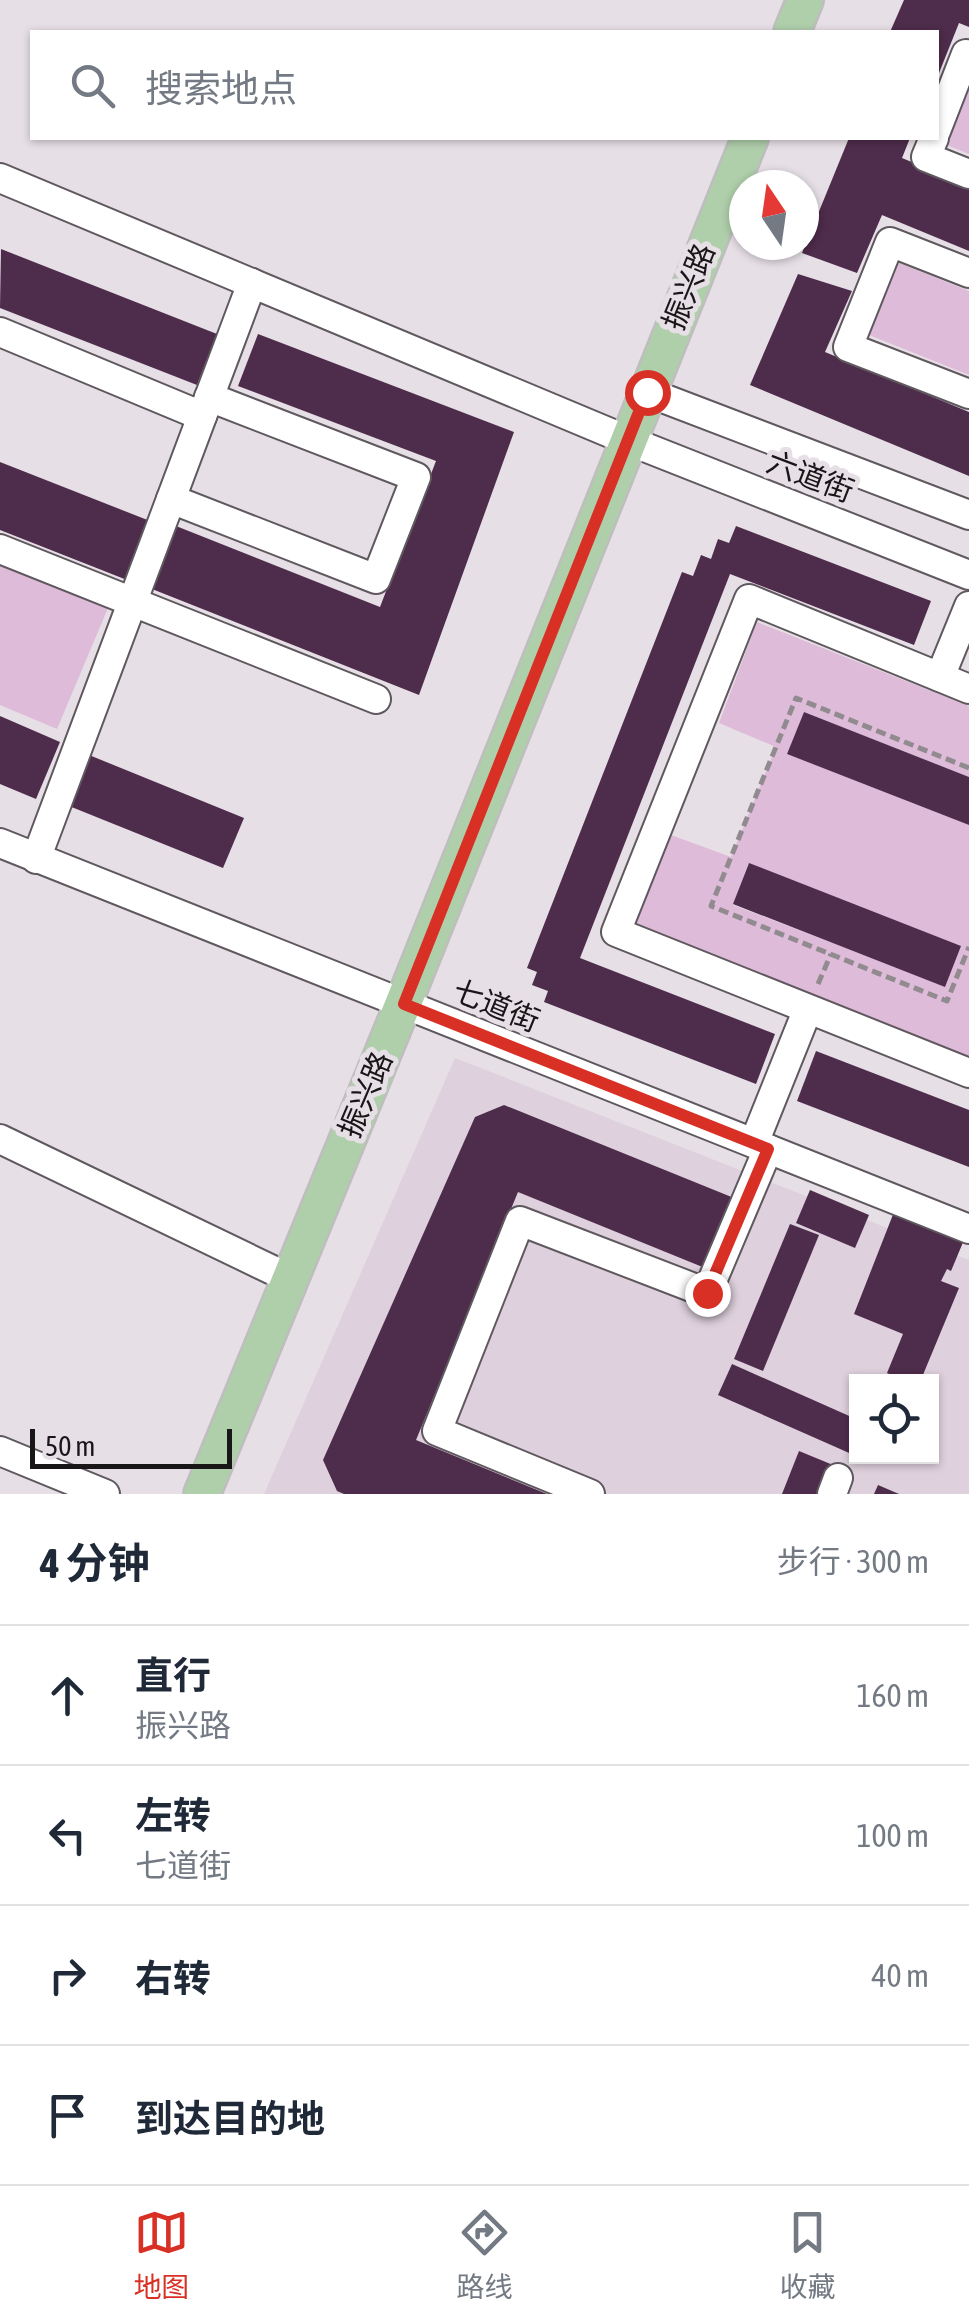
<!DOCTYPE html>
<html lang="zh">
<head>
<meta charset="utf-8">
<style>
	:root { --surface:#fff; --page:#f6f6f7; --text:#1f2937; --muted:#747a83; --line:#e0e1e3; --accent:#d93025 }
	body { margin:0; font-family:"Asap Condensed","Noto Sans SC",sans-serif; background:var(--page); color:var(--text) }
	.controls { position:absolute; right:30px; bottom:30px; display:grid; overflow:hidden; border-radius:0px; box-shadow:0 2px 8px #0004 }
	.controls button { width:90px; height:90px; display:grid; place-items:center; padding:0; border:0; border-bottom:2px solid var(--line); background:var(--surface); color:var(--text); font:50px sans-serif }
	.compass { position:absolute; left:729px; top:170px; width:90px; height:90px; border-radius:50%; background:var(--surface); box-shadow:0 2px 8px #0004; rotate:347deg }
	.scale { position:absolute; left:30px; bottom:25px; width:202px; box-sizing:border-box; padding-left:10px; border:5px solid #191618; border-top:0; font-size:28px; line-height:35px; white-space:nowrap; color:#191618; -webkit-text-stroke:8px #e7dfe6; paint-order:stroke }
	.stop { position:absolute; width:30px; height:30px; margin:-22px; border:8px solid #d93025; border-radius:50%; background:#fff }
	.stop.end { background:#d93025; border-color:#fff; box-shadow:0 2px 10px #0008 }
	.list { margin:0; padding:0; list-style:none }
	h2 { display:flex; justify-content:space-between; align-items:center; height:130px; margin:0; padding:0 40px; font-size:42px }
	h2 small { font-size:32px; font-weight:400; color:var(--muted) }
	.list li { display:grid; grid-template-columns:65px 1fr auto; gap:30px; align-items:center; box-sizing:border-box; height:140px; padding:0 40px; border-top:2px solid var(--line) }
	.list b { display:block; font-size:38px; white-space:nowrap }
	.list p { margin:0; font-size:32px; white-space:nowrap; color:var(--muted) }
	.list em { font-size:32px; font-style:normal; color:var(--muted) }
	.icon { flex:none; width:55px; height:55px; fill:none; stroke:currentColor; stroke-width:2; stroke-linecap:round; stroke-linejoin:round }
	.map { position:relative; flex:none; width:969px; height:1494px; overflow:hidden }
	.search { position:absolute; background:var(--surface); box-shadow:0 2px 8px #0004; left:30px; right:30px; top:30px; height:110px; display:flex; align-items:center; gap:25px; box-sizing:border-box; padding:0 35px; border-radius:0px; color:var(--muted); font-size:38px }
	.sheet { height:690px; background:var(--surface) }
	nav { display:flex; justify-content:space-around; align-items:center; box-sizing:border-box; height:140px; border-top:2px solid var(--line); background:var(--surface); font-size:28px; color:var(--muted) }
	nav a { display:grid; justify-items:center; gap:5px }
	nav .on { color:var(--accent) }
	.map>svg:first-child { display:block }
	.built { fill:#ded0dc; fill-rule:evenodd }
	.green { fill:#debbd9; fill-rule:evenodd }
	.building { fill:#4e2c4b }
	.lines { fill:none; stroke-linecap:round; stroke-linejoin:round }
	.minor-casing { stroke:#5f585e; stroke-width:32 }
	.major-casing { stroke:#bfbebe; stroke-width:40 }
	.path { stroke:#918b90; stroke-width:5; stroke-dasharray:10 5; stroke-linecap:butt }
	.minor { stroke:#fff; stroke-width:28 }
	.major { stroke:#afceaa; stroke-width:35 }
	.route { stroke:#d93025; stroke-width:12 }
	.labels { text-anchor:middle; stroke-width:10; stroke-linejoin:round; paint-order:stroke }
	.street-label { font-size:30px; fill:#191618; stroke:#e7dfe6 }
</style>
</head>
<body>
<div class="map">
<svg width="969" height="1494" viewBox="0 0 969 1494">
	<rect width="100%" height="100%" fill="#e7dfe6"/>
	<path class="built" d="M455 1058 969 1260V1494H264ZM856 1382H932V1456H856Z"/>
	<g class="green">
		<polygon points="969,82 969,154 944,144"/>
		<polygon points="899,263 969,291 969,375 869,335"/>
		<polygon points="0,564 108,608 57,729 0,705"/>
		<path d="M757 622 969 706V777L804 712 787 754 969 825V1061L635 927 671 835 731 857 776 747 719 723ZM748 864 960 946 945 986 733 905Z"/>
	</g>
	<g class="building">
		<polygon points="904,0 969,0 969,27 959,23 937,78 936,32 890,32"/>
		<polygon points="849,138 910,138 902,158 969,186 969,251 882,215 857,273 802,253"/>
		<polygon points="1,249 217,334 197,385 0,308"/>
		<polygon points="798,274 852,291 825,352 969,412 969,476 750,385"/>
		<polygon points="258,334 514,432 419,695 152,589 176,526 380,607 436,461 238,386"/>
		<polygon points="0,462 150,521 127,580 0,530"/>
		<polygon points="736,526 931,601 914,645 730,574 580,958 775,1034 756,1084 544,1002 548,991 532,985 537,972 527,968 682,572 693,576 701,555 711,559 718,539 729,543"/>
		<polygon points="804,712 969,777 969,825 787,754"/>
		<polygon points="0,716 60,742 36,799 0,784"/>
		<polygon points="89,755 244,818 223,868 69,806"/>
		<polygon points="749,863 961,946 945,987 733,904"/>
		<polygon points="816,1051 969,1110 969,1167 797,1101"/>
		<polygon points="504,1105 734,1198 705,1268 518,1192 416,1440 547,1494 344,1494 337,1491 323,1460 475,1117"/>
		<polygon points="810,1190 869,1215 855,1248 796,1223"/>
		<polygon points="894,1212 964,1240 951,1271 947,1269 941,1281 959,1288 920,1382 906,1382 887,1373 903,1334 854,1314"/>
		<polygon points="790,1224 819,1235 763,1371 734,1359"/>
		<polygon points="732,1364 856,1419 856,1456 718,1395"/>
		<polygon points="799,1451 833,1465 822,1494 782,1494"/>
		<polygon points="878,1485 899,1494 874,1494"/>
	</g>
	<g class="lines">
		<g class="minor-casing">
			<g id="minor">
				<polyline points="936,131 966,54 969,55"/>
				<polyline points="934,138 926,157 969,174"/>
				<polyline points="0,178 627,440 969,575"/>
				<polyline points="969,273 890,242 848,347 969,394"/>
				<polyline points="0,332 202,416"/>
				<polyline points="647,392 969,515"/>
				<polyline points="171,499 376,579 416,477 209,397"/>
				<polyline points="0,549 376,699"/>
				<polyline points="940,677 969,606"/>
				<polyline points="969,689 749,599 616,932 969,1073"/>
				<polyline points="0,843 969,1229"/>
				<polyline points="36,859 252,283"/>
				<polyline points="0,1139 289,1278"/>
				<polyline points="754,1143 807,1011"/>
				<polyline points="0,1451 105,1494"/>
				<polyline points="590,1494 437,1431 520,1221 707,1293 768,1149"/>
				<polyline points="832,1494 838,1478"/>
			</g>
		</g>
		<g class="major-casing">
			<g id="major">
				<polyline points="792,32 805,0"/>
				<polyline points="202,1494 403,1004 750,138"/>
			</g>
		</g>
		<g class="path">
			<polyline points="969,768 796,698 711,906 947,1001 969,947"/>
			<polyline points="818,984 831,954"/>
		</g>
		<use href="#minor" class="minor"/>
		<use href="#major" class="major"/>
	</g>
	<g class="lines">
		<polyline class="route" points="647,392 404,1004 768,1149 707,1293"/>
	</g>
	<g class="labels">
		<g class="street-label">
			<text transform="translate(689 287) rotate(-68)" y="10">振兴路</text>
			<text transform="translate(810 477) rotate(21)" y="10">六道街</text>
			<text transform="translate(496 1006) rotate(22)" y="10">七道街</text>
			<text transform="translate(366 1095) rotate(-67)" y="10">振兴路</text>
		</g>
	</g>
</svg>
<div class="controls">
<button><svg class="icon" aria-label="locate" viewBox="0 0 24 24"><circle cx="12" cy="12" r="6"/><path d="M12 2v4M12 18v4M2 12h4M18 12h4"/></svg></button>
</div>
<svg class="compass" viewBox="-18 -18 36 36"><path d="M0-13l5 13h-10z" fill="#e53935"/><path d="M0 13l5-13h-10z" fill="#747a83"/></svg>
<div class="scale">50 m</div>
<div class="stop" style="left:647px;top:392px"></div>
<div class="stop end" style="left:707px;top:1293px"></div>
<div class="search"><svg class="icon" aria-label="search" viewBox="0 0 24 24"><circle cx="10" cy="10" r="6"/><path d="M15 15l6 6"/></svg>搜索地点</div>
</div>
<section class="sheet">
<h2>4 分钟<small>步行 · 300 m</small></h2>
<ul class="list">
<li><svg class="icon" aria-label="ahead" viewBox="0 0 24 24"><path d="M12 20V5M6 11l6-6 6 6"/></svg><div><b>直行</b><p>振兴路</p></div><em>160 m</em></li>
<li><svg class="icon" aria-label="left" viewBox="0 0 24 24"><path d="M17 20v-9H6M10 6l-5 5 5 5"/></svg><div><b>左转</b><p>七道街</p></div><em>100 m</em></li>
<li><svg class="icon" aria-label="right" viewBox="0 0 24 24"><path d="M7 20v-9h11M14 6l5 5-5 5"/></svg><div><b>右转</b></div><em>40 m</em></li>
<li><svg class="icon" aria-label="arrive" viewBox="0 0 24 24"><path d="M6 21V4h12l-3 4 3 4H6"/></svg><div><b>到达目的地</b></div></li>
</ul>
</section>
<nav>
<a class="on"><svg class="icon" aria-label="map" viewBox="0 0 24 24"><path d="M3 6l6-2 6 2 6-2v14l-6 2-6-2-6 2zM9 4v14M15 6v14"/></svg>地图</a>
<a><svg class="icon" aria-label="directions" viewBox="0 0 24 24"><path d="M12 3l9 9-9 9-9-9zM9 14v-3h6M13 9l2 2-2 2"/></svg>路线</a>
<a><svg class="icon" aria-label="saved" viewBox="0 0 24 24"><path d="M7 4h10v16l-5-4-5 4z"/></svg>收藏</a>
</nav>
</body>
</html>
